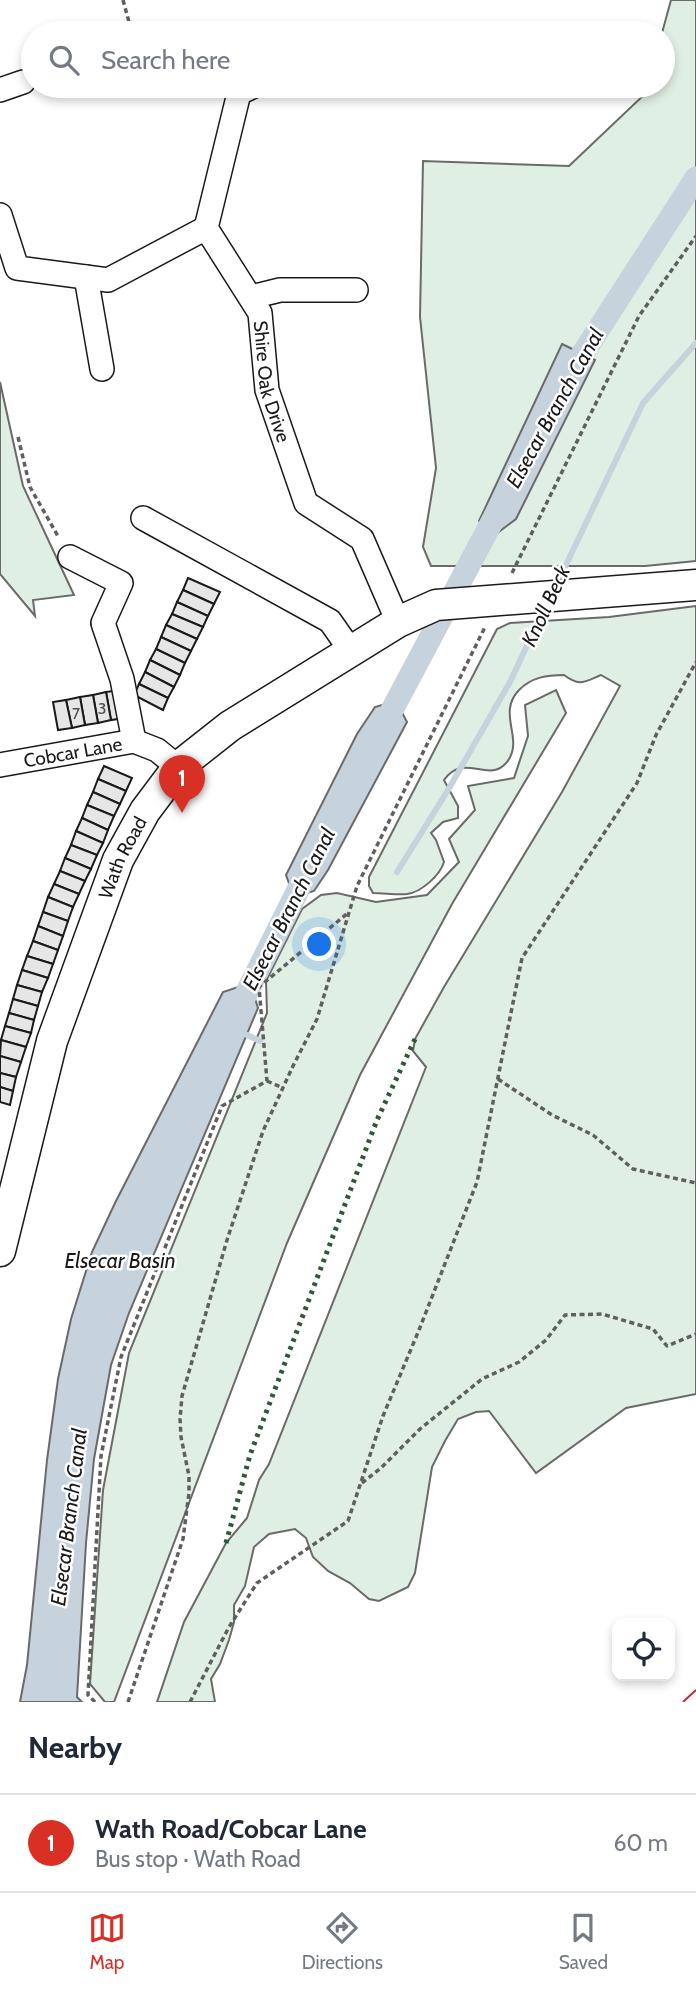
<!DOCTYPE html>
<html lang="en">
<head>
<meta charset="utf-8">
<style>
	:root { --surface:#fff; --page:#f6f6f7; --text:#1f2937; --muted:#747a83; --line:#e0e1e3; --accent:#d93025 }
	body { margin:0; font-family:Cabin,sans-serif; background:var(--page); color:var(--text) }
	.controls { position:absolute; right:21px; bottom:21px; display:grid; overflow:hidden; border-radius:14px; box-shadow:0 4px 10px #0003 }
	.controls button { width:63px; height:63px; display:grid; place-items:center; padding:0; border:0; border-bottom:2px solid var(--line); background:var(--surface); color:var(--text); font:35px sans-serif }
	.you { position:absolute; left:320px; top:945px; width:24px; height:24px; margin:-18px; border:5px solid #fff; border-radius:50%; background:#1a73e8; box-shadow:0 0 0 10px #1a73e833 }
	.badge { display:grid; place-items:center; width:46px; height:46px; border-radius:50%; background:var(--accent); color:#fff; font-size:23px; font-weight:700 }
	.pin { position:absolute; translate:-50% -58px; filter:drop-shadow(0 2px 4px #0008) }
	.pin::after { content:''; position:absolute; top:37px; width:24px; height:21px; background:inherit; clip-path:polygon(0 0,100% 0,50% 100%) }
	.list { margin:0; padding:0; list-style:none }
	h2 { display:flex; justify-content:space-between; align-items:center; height:91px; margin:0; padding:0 28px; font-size:30px }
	h2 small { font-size:23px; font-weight:400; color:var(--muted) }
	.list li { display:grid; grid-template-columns:46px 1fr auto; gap:21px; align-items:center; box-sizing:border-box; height:98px; padding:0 28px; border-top:2px solid var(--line) }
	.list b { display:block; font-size:26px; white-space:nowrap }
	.list p { margin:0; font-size:23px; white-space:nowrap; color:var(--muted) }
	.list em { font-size:23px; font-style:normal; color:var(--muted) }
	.icon { flex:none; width:38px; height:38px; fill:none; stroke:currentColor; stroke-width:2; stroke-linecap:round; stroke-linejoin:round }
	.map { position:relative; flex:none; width:696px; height:1702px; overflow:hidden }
	.search { position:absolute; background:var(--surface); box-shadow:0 4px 10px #0003; left:21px; right:21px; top:21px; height:77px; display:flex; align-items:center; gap:18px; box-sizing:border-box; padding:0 24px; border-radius:38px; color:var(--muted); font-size:26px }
	.sheet { height:189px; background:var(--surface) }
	nav { display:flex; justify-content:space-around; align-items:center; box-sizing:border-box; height:98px; border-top:2px solid var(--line); background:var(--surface); font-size:19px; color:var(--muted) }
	nav a { display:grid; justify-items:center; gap:4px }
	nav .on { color:var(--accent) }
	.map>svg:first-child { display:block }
	.green { fill:#e0efe3; stroke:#6a6a6a; stroke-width:2 }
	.water { fill:#c6d2dc; stroke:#6a6a6a; stroke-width:2 }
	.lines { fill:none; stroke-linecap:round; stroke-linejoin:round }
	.stream { stroke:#c6d2dc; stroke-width:6 }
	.canal { stroke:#c6d2dc; stroke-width:23 }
	.building { fill:#e6e6e6; stroke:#1a1a1a; stroke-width:2 }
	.minor-casing { stroke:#1a1a1a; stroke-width:26 }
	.major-casing { stroke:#1a1a1a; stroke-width:33 }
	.path { stroke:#5f5f5f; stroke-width:3.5; stroke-dasharray:5 3.5; stroke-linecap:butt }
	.minor { stroke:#fff; stroke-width:23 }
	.major { stroke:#fff; stroke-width:30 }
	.hedge { stroke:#2b5a34; stroke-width:5; stroke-dasharray:3.5 5; stroke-linecap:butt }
	.power { stroke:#c62828; stroke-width:2; stroke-dasharray:24 5 3.5 5; stroke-linecap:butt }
	.labels { text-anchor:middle; stroke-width:5; stroke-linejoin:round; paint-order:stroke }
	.number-label { font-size:16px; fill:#4d4d4d }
	.street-label { font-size:19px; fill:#1a1a1a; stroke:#fff }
	.water-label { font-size:21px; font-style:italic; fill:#1a1a1a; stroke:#fff }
</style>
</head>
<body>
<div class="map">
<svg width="696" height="1702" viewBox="0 0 696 1702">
	<rect width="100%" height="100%" fill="#fff"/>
	<g class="green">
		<polygon points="671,0 696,0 696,561 645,566 431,566 423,547 436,468 420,317 423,161 569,166 647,92 649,86 663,86 662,33"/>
		<polygon points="0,382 23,486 74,595 33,600 35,616 0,574"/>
		<path d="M696 606V1394L626 1408 536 1473 489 1411 476 1412 458 1419 445 1441 432 1467 415 1573 408 1587 379 1601 369 1599 350 1583 328 1571 313 1557 306 1538 295 1529 269 1534 254 1547 245 1586 234 1605V1622L229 1640 220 1664 211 1679 215 1702H157L184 1622 226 1543 247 1518 259 1480 269 1464 426 1067 413 1051 415 1039 444 987 562 792 620 686 601 675C584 682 580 687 564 675 547 675 532 677 519 690 496 714 525 739 507 762 488 785 465 751 444 780L458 806V818L443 822 431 833 436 840 444 862C440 875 422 892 407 894 397 895 384 893 373 893L369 886V877L497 629 510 623 609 617Z"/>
		<polygon points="556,690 566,713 452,904 360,1075 287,1243 114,1702 105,1702 90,1684 103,1490 129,1353 267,1013 266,981 302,909 321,895 337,893 376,902 427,895 459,862 449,839 475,810 468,786 514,778 528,736 525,705"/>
	</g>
	<g class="water">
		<polygon points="562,344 595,360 516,519 496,534 479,521"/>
		<polygon points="396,701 407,722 328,870 314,891 294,897 286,875 357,734 375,707"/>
		<polygon points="250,983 258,1008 129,1313 111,1365 94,1459 86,1543 77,1697 82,1702 20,1702 27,1665 47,1460 58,1379 71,1319 92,1252 115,1203 223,992"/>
	</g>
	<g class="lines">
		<g class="stream">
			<polyline points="556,586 643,403 696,343"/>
			<polyline points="397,872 448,790 510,682 546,605"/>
			<polyline points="247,1035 260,1041"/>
		</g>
		<g class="canal">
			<polyline points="567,381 580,358 696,178"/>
			<polyline points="383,727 503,501"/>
			<polyline points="238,1010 307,872"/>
		</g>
	</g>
	<g class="building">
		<polygon points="188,578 220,592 214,604 183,590"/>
		<polygon points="183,590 214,604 208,616 177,602"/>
		<polygon points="177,602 208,616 203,627 172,614"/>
		<polygon points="172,614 203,627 197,639 166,625"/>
		<polygon points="166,625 197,639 191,651 161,637"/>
		<polygon points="161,637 191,651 185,663 156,649"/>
		<polygon points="156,649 185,663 180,675 150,660"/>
		<polygon points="150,660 180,675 174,687 145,672"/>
		<polygon points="145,672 174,687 168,698 139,684"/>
		<polygon points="139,684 168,698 163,710 134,695"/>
		<polygon points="120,690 125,718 111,720 106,692"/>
		<polygon points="106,692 111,720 98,723 93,695"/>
		<polygon points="93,695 98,723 85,725 80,697"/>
		<polygon points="80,697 85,725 72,728 66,700"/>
		<polygon points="66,700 72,728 58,730 53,702"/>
		<polygon points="104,766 132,778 126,791 98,779"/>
		<polygon points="98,779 126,791 120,804 93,792"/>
		<polygon points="93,792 120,804 114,816 87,805"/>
		<polygon points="87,805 114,816 108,830 82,818"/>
		<polygon points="82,818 108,830 103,843 76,831"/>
		<polygon points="76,831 103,843 97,855 71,845"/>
		<polygon points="71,845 97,855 91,869 65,858"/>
		<polygon points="65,858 91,869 85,881 60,871"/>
		<polygon points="60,871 85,881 79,894 54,884"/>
		<polygon points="54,884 79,894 73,907 48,897"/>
		<polygon points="48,897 73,907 68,921 43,912"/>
		<polygon points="43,912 68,921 63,936 38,926"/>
		<polygon points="38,926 63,936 58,950 33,941"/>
		<polygon points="33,941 58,950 53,964 27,956"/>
		<polygon points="27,956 53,964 48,978 22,970"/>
		<polygon points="22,970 48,978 42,992 17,985"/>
		<polygon points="17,985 42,992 38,1006 13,999"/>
		<polygon points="13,999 38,1006 34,1020 9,1013"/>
		<polygon points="9,1013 34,1020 31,1033 5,1026"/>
		<polygon points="5,1026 31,1033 26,1047 1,1040"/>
		<polygon points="1,1040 26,1047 21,1062 0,1056"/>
		<polygon points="0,1056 21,1062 16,1077 0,1073"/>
		<polygon points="0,1073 16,1077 13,1091 0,1087"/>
		<polygon points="0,1087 13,1091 10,1105 0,1102"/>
	</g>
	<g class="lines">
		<g class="minor-casing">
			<g id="minor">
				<path id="s1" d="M254 86 239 93 206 228 260 313 267 390 306 503 362 539 398 622"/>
				<polyline points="0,90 23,82"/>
				<polyline points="0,215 17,268 108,280 206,228"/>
				<polyline points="86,277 102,369"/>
				<polyline points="251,297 280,290 356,290"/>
				<polyline points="143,518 330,621 351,651"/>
				<polyline points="70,557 121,583 103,623 122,679 134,741"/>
				<path id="s2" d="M0 765 134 741 157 750 178 767"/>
			</g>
		</g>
		<g class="major-casing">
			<g id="major">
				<path id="s3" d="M0 1251 52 1041 118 860 145 811 178 767 230 726 398 622 436 605 696 585"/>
			</g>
		</g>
		<g class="path">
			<polyline points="123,0 132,33"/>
			<polyline points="18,437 30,487 59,538"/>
			<polyline points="512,573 639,316 696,236"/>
			<polyline points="498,1079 552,1115 593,1135 633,1169 696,1183"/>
			<polyline points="267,1081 283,1088"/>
			<polyline points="362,1483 381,1468 420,1429 482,1379 519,1362 546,1340 565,1315 602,1314 653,1329 667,1346 696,1334"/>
			<polyline points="95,1702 88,1695 101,1456 121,1357 222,1106 267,1081 259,987 349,912"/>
			<polyline points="128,1702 183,1539 189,1493 189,1476 181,1437 180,1419 182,1396 227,1240 263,1131 293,1066 317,1019 357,886 485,627"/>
			<polyline points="190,1702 229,1627 257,1583 348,1521 383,1416 419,1330 477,1182 522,958 637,783 656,735 696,662"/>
		</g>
		<use href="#minor" class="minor"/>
		<use href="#major" class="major"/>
		<polyline class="hedge" points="226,1543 250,1455 377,1120 415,1039"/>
		<polyline class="power" points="683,1702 696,1690"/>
	</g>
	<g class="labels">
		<g class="number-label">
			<text x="102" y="714">3</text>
			<text x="76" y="719">7</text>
		</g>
		<g class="street-label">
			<text dy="7" stroke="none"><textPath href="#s1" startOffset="326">Shire Oak Drive</textPath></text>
			<text dy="7" stroke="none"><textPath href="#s2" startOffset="74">Cobcar Lane</textPath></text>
			<text dy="7" stroke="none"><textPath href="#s3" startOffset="413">Wath Road</textPath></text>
		</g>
		<g class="water-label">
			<text transform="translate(555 408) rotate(-61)" y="7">Elsecar Branch Canal</text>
			<text transform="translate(546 606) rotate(-65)" y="7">Knoll Beck</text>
			<text transform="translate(289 909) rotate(-63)" y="7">Elsecar Branch Canal</text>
			<text x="120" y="1268">Elsecar Basin</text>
			<text transform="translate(69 1517) rotate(-83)" y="7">Elsecar Branch Canal</text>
		</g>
	</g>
</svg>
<div class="controls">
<button><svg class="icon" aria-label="locate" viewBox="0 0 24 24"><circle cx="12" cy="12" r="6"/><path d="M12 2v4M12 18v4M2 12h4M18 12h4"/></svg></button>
</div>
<div class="you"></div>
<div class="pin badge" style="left:182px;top:813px">1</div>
<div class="search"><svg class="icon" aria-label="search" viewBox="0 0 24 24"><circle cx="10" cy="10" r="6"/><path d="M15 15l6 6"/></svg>Search here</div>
</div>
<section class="sheet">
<h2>Nearby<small></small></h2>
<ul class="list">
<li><span class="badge">1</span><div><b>Wath Road/Cobcar Lane</b><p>Bus stop · Wath Road</p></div><em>60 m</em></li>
</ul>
</section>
<nav>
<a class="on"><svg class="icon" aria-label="map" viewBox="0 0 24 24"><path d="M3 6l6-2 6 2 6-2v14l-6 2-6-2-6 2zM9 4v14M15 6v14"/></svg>Map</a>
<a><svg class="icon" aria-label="directions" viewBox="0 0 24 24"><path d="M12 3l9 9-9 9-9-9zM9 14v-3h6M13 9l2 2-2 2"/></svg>Directions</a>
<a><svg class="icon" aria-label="saved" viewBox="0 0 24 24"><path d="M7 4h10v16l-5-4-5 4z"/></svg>Saved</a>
</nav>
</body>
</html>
